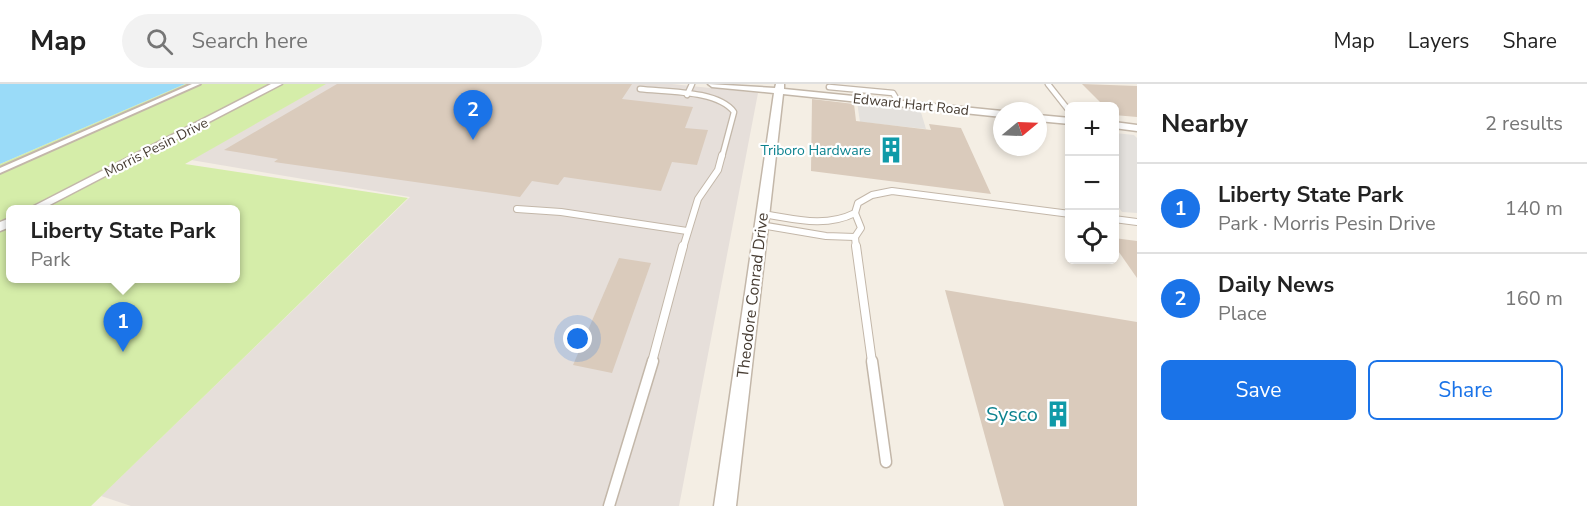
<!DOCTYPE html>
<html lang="en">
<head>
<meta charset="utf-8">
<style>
	:root { --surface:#fff; --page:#f2f2f2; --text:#222; --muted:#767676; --line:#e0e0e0; --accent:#1a73e8 }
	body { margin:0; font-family:"Nunito Sans",sans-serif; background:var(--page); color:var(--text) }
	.controls { position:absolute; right:18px; top:18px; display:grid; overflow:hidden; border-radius:9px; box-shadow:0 3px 9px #0003 }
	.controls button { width:54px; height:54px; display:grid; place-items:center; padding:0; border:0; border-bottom:2px solid var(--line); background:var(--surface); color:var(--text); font:30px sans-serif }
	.compass { position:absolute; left:993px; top:18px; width:54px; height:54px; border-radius:50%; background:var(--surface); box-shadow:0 3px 9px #0003; rotate:71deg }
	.you { position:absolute; left:578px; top:255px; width:21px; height:21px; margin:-15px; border:4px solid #fff; border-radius:50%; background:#1a73e8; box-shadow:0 0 0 9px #1a73e833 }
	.badge { display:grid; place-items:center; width:39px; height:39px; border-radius:50%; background:var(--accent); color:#fff; font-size:20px; font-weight:700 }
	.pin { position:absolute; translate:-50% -50px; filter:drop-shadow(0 2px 3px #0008) }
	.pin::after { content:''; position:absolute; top:32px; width:21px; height:18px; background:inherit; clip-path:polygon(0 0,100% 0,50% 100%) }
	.popup { position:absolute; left:6px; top:121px; width:234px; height:78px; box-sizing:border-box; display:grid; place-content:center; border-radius:9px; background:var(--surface); filter:drop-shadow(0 2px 4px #0005); font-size:20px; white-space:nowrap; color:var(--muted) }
	.popup b { font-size:22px; color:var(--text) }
	.popup::after { content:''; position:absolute; left:50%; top:100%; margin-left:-12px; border:12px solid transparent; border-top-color:var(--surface) }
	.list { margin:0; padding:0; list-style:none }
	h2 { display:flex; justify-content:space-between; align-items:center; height:78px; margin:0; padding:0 24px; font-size:26px }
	h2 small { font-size:20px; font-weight:400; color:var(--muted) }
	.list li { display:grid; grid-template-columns:39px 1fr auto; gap:18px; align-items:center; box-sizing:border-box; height:90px; padding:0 24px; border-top:2px solid var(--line) }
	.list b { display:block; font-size:22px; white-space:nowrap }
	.list p { margin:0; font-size:20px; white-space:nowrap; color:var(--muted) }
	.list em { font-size:20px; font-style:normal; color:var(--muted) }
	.actions { display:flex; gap:12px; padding:18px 24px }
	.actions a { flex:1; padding:14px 0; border:2px solid var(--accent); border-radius:9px; text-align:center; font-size:21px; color:var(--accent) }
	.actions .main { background:var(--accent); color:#fff }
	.icon { flex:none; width:33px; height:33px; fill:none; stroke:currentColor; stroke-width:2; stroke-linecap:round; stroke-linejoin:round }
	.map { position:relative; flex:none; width:1137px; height:422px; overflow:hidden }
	header { display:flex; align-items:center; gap:36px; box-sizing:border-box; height:84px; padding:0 30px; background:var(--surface); border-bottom:2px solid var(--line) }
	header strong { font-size:28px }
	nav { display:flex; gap:33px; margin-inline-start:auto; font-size:21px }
	.search { width:420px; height:54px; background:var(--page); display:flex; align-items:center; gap:15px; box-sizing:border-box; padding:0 21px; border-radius:33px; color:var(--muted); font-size:22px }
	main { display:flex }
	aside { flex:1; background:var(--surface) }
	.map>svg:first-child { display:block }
	.industrial { fill:#e6dfda }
	.green { fill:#d5eda9; fill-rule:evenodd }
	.parking { fill:#e4e1dd }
	.water { fill:#9adbf8 }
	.building { fill:#dacbbc }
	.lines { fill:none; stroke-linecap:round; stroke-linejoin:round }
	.service-far3-casing { stroke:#c3b7a9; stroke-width:7 }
	.service-far2-casing { stroke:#c3b7a9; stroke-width:8 }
	.service-far1-casing { stroke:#c3b7a9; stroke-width:10 }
	.service-casing { stroke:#c3b7a9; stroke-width:13 }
	.pedestrian-casing { stroke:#c3b7a9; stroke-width:4 }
	.minor-casing { stroke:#c3b7a9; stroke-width:3 }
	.service-far3 { stroke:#fff; stroke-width:4.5 }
	.service-far2 { stroke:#fff; stroke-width:6 }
	.service-far1 { stroke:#fff; stroke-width:8 }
	.service { stroke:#fff; stroke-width:10 }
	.pedestrian { fill:#fff; fill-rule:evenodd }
	.minor { fill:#fff; fill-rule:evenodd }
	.labels { text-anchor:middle; stroke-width:4.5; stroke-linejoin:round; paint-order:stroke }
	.far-street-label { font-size:14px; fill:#473d33; stroke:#fff }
	.far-culture-label { font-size:14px; fill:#0d838f; stroke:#fff; text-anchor:end }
	.street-label { font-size:16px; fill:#473d33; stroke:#fff }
	.near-culture-label { font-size:20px; fill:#0d838f; stroke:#fff; text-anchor:end }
</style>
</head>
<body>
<header>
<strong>Map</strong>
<div class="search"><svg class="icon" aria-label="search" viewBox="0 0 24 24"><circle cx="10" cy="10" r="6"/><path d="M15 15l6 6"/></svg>Search here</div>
<nav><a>Map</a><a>Layers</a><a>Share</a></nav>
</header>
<main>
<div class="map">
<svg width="1137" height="422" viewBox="0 0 1137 422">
	<rect width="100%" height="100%" fill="#f4eee4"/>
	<polygon class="industrial" points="325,0 672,0 758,9 679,422 131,422 101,412 410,113 191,76"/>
	<path class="green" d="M185 0H326L185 80 408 114 91 422H0V80ZM10 125H236V194H10Z"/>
	<g class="parking">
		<polygon points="857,18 920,25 926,45 860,38"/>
		<polygon points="1115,49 1134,51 1137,54 1137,129 1122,128 1115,118"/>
	</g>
	<polygon class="water" points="0,0 185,0 0,80"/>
	<g class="building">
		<polygon points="337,0 632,0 622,15 693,23 685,44 708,46 697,81 672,78 661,107 564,93 558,101 532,97 520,113 274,78 278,75 224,66"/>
		<polygon points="1082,0 1137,2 1137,33 1114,31 1114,22 1104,22"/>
		<polygon points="812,15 854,20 856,37 931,46 929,40 961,44 991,110 811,87"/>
		<polygon points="1114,154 1137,157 1137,194 1114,161"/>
		<polygon points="619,174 651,179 612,289 573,281"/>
		<polygon points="945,206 1137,238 1137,422 1004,422"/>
	</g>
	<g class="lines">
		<g class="service-far3-casing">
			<g id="service-far3">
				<polyline points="1048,0 1070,28"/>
				<polyline points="829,3 893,9 899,19"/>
				<path d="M640 5C666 8 718 6 734 28L722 73"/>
				<polyline points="687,11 692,0"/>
			</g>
		</g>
		<g class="service-far2-casing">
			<g id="service-far2">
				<polyline points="517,125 561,128 687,147"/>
				<path d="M763 130C795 135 825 144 855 129L858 119 872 111 892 107 1070 130"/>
				<polyline points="1114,135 1137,138"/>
				<polyline points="761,141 826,152 855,153 861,144 855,129"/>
				<polyline points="855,153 856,164"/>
				<polyline points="683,164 698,115 718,86 722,71"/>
			</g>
		</g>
		<g class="service-far1-casing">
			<g id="service-far1">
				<polyline points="856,162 872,278"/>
				<polyline points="652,278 683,162"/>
			</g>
		</g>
		<g class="service-casing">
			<g id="service">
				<polyline points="872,277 886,378"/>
				<polyline points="609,422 653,277"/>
			</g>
		</g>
		<g class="pedestrian-casing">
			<polygon id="pedestrian" points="192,0 200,0 0,89 0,84"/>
		</g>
		<g class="minor-casing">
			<g id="minor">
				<polygon points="271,0 282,0 42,125 28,125"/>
				<polygon points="708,0 775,4 776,0 784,0 784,5 1002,27 1002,33 783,10 736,422 714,422 774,9 712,3"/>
				<polygon points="1038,31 1070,34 1070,40 1038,37"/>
				<polygon points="1114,38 1137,41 1137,47 1114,44"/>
				<polygon points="10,134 10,143 0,147 0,138"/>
			</g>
		</g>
		<use href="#service-far3" class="service-far3"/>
		<use href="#service-far2" class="service-far2"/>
		<use href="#service-far1" class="service-far1"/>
		<use href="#service" class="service"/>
		<use href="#pedestrian" class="pedestrian"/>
		<use href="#minor" class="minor"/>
	</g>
	<defs>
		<g id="building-bare" transform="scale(2.07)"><path d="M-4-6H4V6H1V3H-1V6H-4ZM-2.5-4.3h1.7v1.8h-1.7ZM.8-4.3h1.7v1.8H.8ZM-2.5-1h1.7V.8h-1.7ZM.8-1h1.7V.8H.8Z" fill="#0f9aa8" stroke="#fff" stroke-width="2.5" paint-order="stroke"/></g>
	</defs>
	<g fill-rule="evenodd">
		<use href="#building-bare" x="891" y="66"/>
		<use href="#building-bare" x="1058" y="330"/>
	</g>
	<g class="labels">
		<g class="far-street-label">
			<text transform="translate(911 20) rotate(6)" y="5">Edward Hart Road</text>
			<text transform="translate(156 63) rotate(-27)" y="5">Morris Pesin Drive</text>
		</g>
		<g class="far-culture-label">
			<text x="871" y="71">Triboro Hardware</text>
		</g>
		<g class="street-label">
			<text transform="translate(752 211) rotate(-83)" y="6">Theodore Conrad Drive</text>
		</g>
		<g class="near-culture-label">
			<text x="1038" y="337">Sysco</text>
		</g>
	</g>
</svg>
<div class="controls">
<button>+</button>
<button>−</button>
<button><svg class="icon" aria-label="locate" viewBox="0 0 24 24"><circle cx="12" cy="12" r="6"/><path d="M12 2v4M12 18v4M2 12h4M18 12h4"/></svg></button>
</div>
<svg class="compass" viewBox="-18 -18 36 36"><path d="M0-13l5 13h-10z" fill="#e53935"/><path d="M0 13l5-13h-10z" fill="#767676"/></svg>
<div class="you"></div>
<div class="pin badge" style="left:123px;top:268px">1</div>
<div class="popup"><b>Liberty State Park</b>Park</div>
<div class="pin badge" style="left:473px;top:56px">2</div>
</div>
<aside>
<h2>Nearby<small>2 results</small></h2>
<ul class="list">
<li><span class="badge">1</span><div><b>Liberty State Park</b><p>Park · Morris Pesin Drive</p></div><em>140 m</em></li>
<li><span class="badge">2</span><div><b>Daily News</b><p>Place</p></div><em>160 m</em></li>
</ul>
<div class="actions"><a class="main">Save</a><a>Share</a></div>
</aside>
</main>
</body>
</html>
